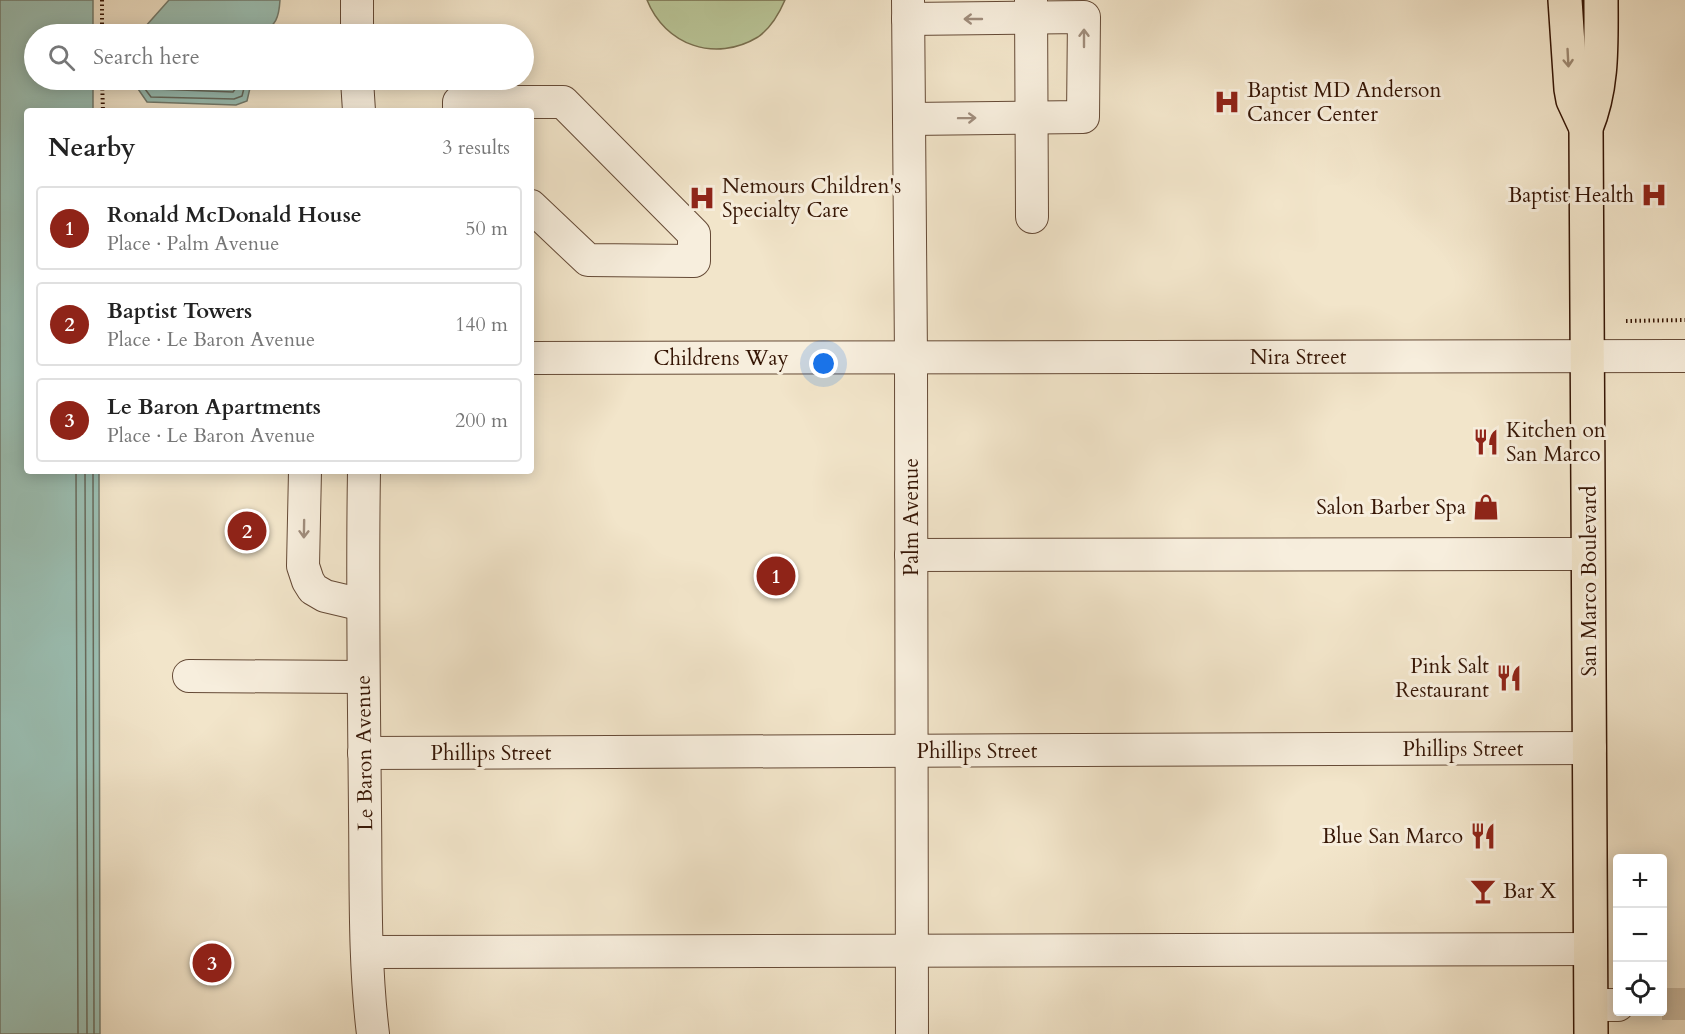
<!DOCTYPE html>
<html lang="en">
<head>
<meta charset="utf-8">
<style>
	:root { --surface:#fff; --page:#f6f6f6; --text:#222; --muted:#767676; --line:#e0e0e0; --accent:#8f2418 }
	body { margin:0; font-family:Cardo,serif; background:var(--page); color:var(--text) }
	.controls { position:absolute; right:18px; bottom:18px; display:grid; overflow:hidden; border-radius:6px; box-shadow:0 3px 15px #0003 }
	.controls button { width:54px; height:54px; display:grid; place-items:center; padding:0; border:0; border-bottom:2px solid var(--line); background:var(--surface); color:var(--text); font:30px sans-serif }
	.you { position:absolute; left:824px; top:364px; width:21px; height:21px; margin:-15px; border:4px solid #fff; border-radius:50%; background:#1a73e8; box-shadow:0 0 0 9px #1a73e833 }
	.badge { display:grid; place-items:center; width:39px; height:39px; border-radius:50%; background:var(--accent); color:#fff; font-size:20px; font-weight:700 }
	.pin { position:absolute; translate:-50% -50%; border:3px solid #fff; box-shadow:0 2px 6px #0006 }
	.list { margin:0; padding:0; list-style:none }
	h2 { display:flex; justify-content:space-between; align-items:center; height:78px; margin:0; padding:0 24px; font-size:26px }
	h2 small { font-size:20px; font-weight:400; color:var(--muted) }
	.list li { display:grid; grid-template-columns:39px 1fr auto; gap:18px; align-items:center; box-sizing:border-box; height:84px; margin:0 12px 12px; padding:0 12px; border:2px solid var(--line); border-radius:6px }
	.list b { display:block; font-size:22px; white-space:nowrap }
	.list p { margin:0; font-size:20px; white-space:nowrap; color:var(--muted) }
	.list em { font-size:20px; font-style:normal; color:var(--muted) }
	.icon { flex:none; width:33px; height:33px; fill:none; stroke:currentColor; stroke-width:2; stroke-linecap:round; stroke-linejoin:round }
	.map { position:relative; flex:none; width:1685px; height:1034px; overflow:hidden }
	.search { position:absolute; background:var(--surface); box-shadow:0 3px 15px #0003; left:24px; top:24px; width:510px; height:66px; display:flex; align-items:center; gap:15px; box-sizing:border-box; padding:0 21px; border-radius:33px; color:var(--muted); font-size:22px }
	.panel { position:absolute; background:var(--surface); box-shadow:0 3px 15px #0003; left:24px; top:108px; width:510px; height:366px; border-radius:6px }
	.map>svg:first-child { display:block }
	.green { fill:#b9c597; stroke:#786e4e; stroke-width:1.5 }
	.water { fill:#9bbfb3; stroke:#737b6d; stroke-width:1.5 }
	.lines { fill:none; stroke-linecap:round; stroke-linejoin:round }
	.shore { stroke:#686a5c; stroke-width:1.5 }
	.minor-tunnel { stroke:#ccbca3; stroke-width:32; stroke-dasharray:32 16; stroke-linecap:butt }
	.minor-casing { stroke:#654a36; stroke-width:34 }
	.major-casing { stroke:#361605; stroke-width:36 }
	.path { stroke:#361605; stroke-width:4; stroke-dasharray:1.5 3; stroke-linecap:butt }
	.minor { stroke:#f7eedd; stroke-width:32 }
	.major { stroke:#f2e5ca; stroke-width:33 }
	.oneway { stroke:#a08d7c }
	.oneway2 { stroke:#9d8871 }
	.labels { text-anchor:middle; stroke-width:6; stroke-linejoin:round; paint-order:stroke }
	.poi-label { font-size:21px; fill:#361605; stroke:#f7eedd; text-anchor:start }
	.street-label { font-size:21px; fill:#361605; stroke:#f7eedd }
</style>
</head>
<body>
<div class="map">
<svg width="1685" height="1034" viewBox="0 0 1685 1034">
	<rect width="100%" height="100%" fill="#f2e5ca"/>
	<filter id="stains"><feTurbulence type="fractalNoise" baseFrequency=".00333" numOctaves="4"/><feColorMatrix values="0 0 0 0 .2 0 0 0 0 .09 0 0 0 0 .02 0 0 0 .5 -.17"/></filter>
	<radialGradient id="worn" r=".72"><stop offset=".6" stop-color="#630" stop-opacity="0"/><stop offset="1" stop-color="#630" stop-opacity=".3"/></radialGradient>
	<path class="green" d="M647 0H785C779 14 771 28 758 37 715 63 665 45 647 0Z"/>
	<g class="water">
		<polygon points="0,0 93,0 93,34 34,34 34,80 93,80 93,111 27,111 27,471 99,471 100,1034 0,1034"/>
		<path d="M169 0H280C279 18 276 25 261 34H142L145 27Z"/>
		<polygon points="136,80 248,80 250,88 247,101 236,105 147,102 136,86"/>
	</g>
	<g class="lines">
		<g class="shore">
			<polyline points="142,80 142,85 151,97 234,99 242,96 244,88 242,80"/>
			<polyline points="149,80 150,83 155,89 233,92 236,88 235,80"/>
			<polyline points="159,80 168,81 223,83 226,80"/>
			<polyline points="76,471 78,1034"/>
			<polyline points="85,471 87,1034"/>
			<polyline points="93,471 94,1034"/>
		</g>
		<polyline class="minor-tunnel" points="1662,1004 1685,1004"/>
		<g class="minor-casing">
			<g id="minor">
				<polyline points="357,0 357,34"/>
				<polyline points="908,0 911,358 912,1034"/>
				<polyline points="1031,0 1032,217"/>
				<polyline points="908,19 1084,17 1083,117 909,119"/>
				<polyline points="357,80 359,111"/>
				<polyline points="459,111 459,102 563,102 694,234 694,261 588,260 531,206"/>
				<polyline points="531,358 1685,356"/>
				<polyline points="305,471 303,566 308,581 313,589 325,596 363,605"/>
				<path d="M364 471C362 585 364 698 365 812 366 886 364 961 373 1034"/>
				<polyline points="911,555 1588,554"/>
				<polyline points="189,676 363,677"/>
				<polyline points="364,753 1590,748"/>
				<polyline points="367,952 1590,949"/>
				<polyline points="1591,1005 1618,1005"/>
			</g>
		</g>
		<g class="major-casing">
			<g id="major">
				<polyline points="1565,0 1571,89 1573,100 1586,128"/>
				<path d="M1591 1034 1586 128C1603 87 1601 44 1601 0"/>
			</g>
		</g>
		<g class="path">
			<polyline points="102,0 102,34"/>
			<polyline points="102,80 103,111"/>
			<polyline points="1626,321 1685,320"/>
		</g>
		<use href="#minor" class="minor"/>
		<use href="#major" class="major"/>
	</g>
	<defs><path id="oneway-shaft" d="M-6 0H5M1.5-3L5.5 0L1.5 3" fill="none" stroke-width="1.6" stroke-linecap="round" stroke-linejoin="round" transform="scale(1.5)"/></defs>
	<g class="oneway">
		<use href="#oneway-shaft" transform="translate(973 19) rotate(180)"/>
		<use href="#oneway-shaft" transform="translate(1084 38) rotate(-90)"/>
		<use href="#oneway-shaft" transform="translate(967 118) rotate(-1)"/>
		<use href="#oneway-shaft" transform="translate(304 529) rotate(91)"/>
	</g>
	<use class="oneway2" href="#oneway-shaft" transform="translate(1568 58) rotate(87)"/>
	<defs>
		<g id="hospital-bare" transform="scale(2.07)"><path d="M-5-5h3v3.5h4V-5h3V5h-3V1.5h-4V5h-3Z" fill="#8f2418" stroke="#f7eedd" stroke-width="2.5" paint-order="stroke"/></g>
		<g id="restaurant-bare" transform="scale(2.07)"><path d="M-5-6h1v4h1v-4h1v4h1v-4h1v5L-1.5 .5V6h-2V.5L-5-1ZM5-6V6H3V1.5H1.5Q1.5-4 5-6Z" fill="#8f2418" stroke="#f7eedd" stroke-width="2.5" paint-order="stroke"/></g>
		<g id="shop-bare" transform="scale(2.07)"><path d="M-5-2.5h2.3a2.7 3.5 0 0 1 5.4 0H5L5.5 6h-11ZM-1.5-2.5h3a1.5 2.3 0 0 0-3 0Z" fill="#8f2418" stroke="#f7eedd" stroke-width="2.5" paint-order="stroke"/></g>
		<g id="bar-bare" transform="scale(2.07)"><path d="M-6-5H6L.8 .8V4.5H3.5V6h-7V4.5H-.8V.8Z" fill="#8f2418" stroke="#f7eedd" stroke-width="2.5" paint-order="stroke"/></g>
	</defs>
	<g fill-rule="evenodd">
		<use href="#hospital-bare" x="1227" y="102"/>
		<use href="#hospital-bare" x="1654" y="195"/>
		<use href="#hospital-bare" x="702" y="198"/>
		<use href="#restaurant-bare" x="1486" y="442"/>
		<use href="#shop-bare" x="1486" y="507"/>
		<use href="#restaurant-bare" x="1509" y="678"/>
		<use href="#restaurant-bare" x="1483" y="836"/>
		<use href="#bar-bare" x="1483" y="891"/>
	</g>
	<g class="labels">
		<g class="poi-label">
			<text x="1247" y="97">Baptist MD Anderson<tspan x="1247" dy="24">Cancer Center</tspan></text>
			<text x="722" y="193">Nemours Children's<tspan x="722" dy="24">Specialty Care</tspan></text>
			<text x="1634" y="202" text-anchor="end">Baptist Health</text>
			<text x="1506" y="437">Kitchen on<tspan x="1506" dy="24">San Marco</tspan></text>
			<text x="1466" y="514" text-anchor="end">Salon Barber Spa</text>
			<text x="1489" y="673" text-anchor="end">Pink Salt<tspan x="1489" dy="24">Restaurant</tspan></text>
			<text x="1463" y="843" text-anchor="end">Blue San Marco</text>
			<text x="1503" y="898">Bar X</text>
		</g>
		<g class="street-label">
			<text x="1298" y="364">Nira Street</text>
			<text x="721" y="365">Childrens Way</text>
			<text transform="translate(911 517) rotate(-90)" y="7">Palm Avenue</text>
			<text transform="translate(1589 581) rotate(-90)" y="7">San Marco Boulevard</text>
			<text x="1463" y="756">Phillips Street</text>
			<text x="977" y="758">Phillips Street</text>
			<text transform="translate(364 753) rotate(-91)" y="7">Le Baron Avenue</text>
			<text x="491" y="760">Phillips Street</text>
		</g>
	</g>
	<rect width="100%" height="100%" filter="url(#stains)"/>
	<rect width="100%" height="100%" fill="url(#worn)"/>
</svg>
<div class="controls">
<button>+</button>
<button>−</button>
<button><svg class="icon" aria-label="locate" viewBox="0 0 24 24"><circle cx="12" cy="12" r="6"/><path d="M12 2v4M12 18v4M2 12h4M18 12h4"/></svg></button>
</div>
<div class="you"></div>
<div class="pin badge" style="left:776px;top:576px">1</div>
<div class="pin badge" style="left:247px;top:531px">2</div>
<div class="pin badge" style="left:212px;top:963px">3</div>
<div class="search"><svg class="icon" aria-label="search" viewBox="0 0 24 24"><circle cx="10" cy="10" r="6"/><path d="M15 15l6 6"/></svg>Search here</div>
<section class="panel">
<h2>Nearby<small>3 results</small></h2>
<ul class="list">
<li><span class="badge">1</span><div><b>Ronald McDonald House</b><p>Place · Palm Avenue</p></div><em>50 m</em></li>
<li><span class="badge">2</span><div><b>Baptist Towers</b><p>Place · Le Baron Avenue</p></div><em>140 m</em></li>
<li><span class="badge">3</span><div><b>Le Baron Apartments</b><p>Place · Le Baron Avenue</p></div><em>200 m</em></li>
</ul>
</section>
</div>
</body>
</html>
